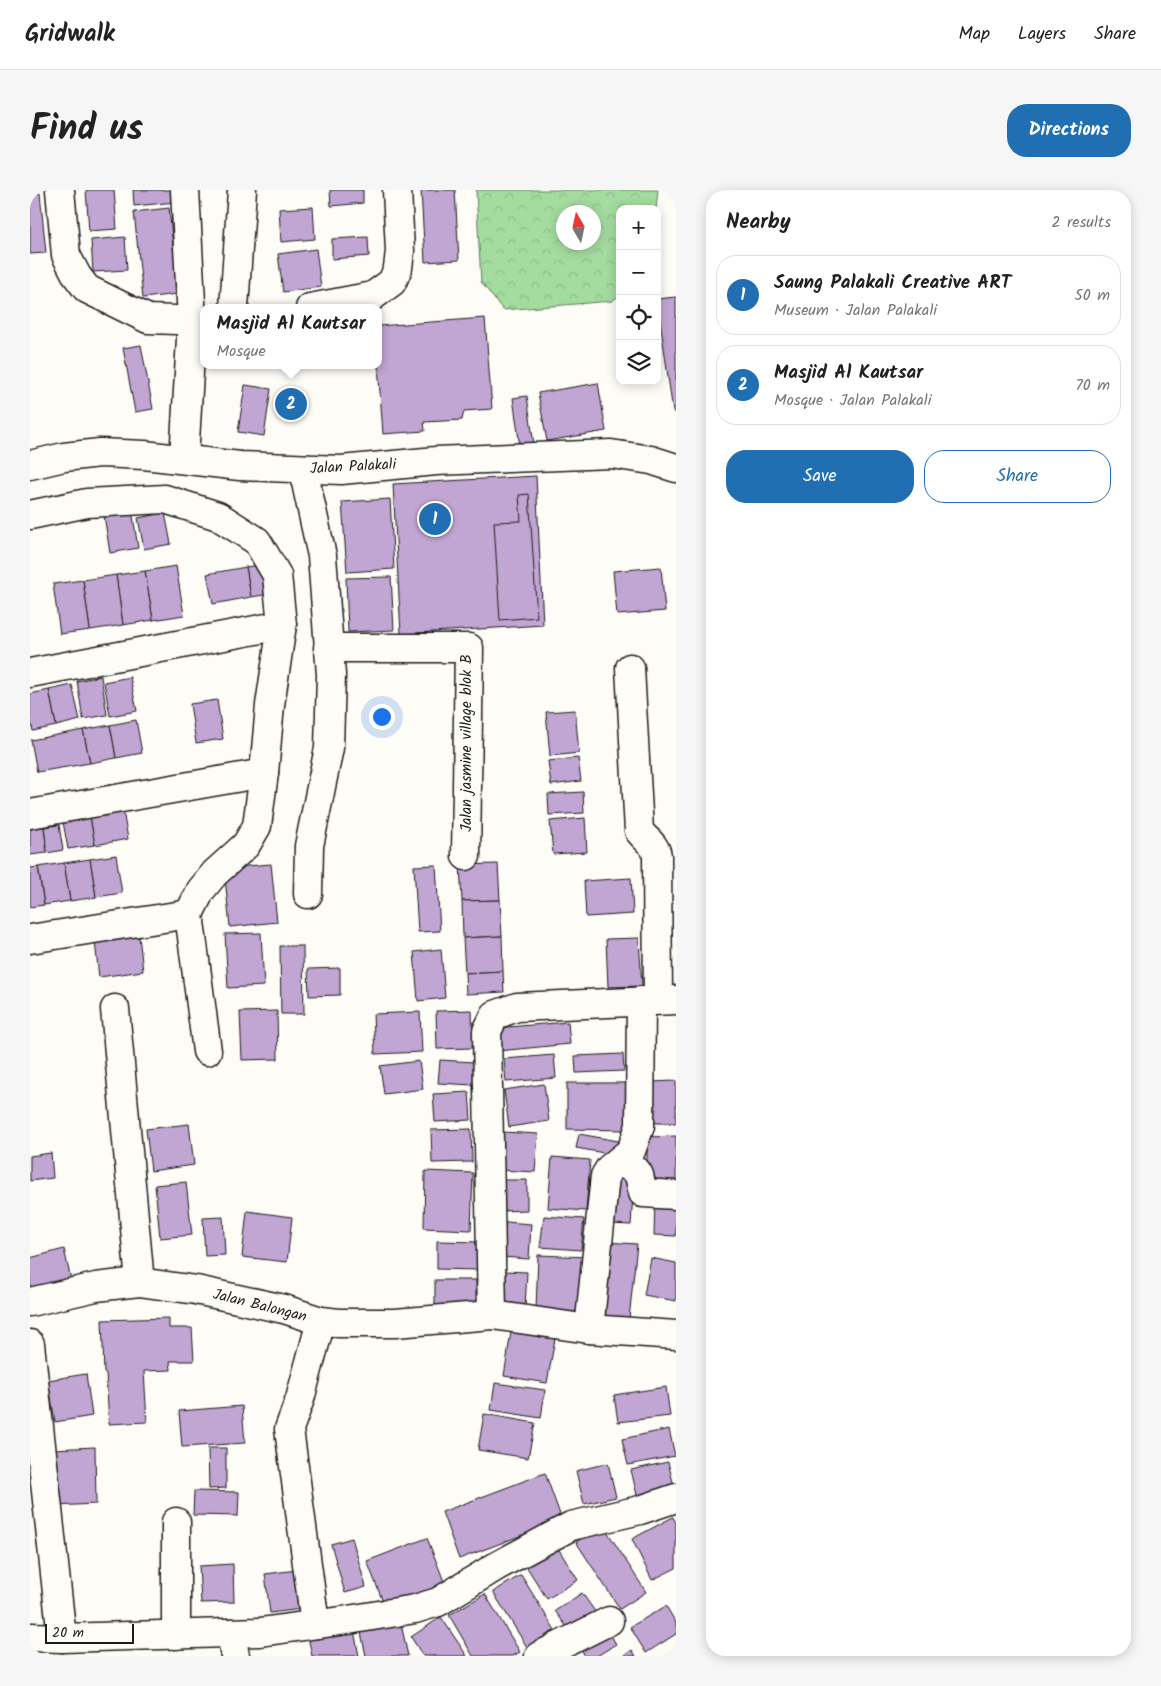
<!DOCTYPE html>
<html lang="en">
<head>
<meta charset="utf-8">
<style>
	:root { --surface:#fff; --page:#f6f6f6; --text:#222; --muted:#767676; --line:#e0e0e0; --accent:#1f6fb2 }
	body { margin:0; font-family:Kalam,sans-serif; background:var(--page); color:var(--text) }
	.controls { position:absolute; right:15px; top:15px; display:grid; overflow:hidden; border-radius:10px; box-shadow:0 2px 12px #0003 }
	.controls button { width:45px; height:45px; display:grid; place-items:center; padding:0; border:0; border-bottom:1px solid var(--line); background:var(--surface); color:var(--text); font:25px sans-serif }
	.compass { position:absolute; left:526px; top:15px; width:45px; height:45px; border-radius:50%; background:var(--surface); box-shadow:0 2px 12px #0003; rotate:351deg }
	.scale { position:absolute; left:15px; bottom:12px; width:89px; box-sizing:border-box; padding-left:5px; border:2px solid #1c1c1c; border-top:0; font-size:14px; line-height:18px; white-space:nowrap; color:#1c1c1c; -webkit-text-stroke:4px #fdfcf7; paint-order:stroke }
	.you { position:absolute; left:351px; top:526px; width:18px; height:18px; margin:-12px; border:4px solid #fff; border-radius:50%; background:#1a73e8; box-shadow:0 0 0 8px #1a73e833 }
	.badge { display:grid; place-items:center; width:32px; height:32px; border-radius:50%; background:var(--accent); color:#fff; font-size:16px; font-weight:700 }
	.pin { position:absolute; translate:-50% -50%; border:2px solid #fff; box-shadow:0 1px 5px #0006 }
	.popup { position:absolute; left:170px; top:114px; width:182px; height:65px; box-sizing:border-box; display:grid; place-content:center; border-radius:10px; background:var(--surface); filter:drop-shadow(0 1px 4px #0005); font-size:16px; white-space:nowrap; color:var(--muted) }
	.popup b { font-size:19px; color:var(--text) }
	.popup::after { content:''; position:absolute; left:50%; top:100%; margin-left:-10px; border:10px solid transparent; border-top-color:var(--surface) }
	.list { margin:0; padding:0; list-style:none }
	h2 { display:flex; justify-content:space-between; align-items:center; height:65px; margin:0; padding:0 20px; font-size:21px }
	h2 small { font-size:16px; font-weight:400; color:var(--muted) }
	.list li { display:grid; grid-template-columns:32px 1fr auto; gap:15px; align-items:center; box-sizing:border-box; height:80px; margin:0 10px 10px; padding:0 10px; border:1px solid var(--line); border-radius:20px }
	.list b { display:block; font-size:19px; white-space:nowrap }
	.list p { margin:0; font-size:16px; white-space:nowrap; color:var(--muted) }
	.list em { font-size:16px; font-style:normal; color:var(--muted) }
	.actions { display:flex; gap:10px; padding:15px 20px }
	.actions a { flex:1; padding:11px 0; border:1px solid var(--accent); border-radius:20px; text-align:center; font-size:18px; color:var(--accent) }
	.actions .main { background:var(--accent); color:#fff }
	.icon { flex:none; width:28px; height:28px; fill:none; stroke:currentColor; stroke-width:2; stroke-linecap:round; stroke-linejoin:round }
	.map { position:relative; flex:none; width:646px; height:1466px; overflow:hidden; border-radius:20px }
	header { display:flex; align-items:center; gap:30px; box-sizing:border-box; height:70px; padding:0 25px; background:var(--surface); border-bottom:1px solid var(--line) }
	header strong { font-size:24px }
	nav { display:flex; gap:28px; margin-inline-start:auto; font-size:18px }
	.intro { display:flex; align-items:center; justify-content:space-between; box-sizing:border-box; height:120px; padding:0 30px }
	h1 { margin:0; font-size:35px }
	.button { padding:12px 22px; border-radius:20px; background:var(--accent); color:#fff; font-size:18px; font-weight:700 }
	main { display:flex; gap:30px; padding:0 30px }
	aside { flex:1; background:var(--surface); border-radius:20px; box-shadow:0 2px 12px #0003 }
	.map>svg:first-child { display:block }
	.forest { fill:url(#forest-crowns); stroke:#607c5e; fill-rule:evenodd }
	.building { fill:#c1a5d2; stroke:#1c1c1c }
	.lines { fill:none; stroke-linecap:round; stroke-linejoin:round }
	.minor-casing { stroke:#1c1c1c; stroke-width:31 }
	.minor { stroke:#fdfcf7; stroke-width:28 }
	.labels { text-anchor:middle; stroke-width:4; stroke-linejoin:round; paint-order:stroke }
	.street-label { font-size:15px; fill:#1c1c1c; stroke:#fdfcf7 }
</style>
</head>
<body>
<header>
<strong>Gridwalk</strong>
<nav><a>Map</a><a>Layers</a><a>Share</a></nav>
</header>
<div class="intro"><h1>Find us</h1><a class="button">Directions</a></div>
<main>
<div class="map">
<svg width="646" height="1466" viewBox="0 0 646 1466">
	<defs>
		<pattern id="forest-crowns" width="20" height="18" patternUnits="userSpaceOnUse" patternTransform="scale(1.25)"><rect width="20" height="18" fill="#a4db9f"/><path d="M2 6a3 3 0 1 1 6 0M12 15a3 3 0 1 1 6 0" fill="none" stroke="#8dbb88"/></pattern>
	</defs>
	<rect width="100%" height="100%" fill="#fdfcf7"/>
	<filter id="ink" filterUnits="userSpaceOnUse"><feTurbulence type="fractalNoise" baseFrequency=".02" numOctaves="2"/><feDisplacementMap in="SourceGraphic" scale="10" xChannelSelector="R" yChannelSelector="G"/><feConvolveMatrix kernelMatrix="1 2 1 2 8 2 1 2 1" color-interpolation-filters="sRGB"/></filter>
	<g filter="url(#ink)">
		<path class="forest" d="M446 0H628L626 19H590V105L582 111 473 120 451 92ZM534 22H564V52H534Z"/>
		<g class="building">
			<polygon points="56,0 84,0 87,39 59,41"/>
			<polygon points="103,0 145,0 146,12 104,16"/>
			<polygon points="300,0 333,0 333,13 301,16"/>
			<polygon points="391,0 425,0 429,70 395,72"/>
			<polygon points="10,3 16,63 0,64 0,4"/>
			<polygon points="283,17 285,49 251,52 249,19"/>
			<polygon points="139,18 148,104 113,108 104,22"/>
			<polygon points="95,47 97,80 63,82 61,50"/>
			<polygon points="338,47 339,66 302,69 302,49"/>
			<polygon points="286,59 291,97 253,102 248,64"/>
			<polygon points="646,107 646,222 643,222 627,109"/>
			<polygon points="455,128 462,219 434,221 432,230 394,232 395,241 353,244 348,175 348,136"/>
			<polygon points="111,155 123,219 105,222 93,158"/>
			<polygon points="568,193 576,241 517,251 508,203"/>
			<polygon points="215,195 241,199 234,246 208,242"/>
			<polygon points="497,206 504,255 490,257 483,208"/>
			<polygon points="506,286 513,435 371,444 363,294"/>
			<polygon points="499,304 507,427 470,430 464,332 491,331 489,305"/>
			<polygon points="360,309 364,379 317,382 312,312"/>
			<polygon points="102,320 108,358 80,363 74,325"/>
			<polygon points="135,323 141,354 114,359 108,328"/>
			<polygon points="236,374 240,404 221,407 216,377"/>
			<polygon points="146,376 154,425 123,430 115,381"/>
			<polygon points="216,377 221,407 183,414 177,384"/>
			<polygon points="631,377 635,421 587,425 583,381"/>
			<polygon points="115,381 123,430 93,435 86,385"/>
			<polygon points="86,385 93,435 60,440 53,390"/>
			<polygon points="361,387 364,440 318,442 316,388"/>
			<polygon points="53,390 60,440 30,444 23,394"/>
			<polygon points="71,486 77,525 53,529 47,491"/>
			<polygon points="100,487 107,521 80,526 74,492"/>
			<polygon points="42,495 50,530 26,536 19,500"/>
			<polygon points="19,500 26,536 3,541 0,528 0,504"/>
			<polygon points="187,510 193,549 166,553 160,514"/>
			<polygon points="545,520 549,563 520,566 516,522"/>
			<polygon points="106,530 112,563 86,568 80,535"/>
			<polygon points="80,535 86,568 60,573 53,540"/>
			<polygon points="53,540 60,573 7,582 1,550"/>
			<polygon points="548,568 551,591 521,595 518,571"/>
			<polygon points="553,602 554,623 519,625 518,604"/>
			<polygon points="93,621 98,649 65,655 60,627"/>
			<polygon points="60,627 65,655 38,659 33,632"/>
			<polygon points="555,628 557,662 523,664 520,631"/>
			<polygon points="29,635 33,660 17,663 14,637"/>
			<polygon points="14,637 17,663 0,665 0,639"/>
			<polygon points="86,665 92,703 66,707 60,669"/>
			<polygon points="60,669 66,707 40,711 34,673"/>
			<polygon points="34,673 40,711 14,715 8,677"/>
			<polygon points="241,674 247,732 200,737 194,678"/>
			<polygon points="468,674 470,710 432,711 430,675"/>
			<polygon points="406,675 410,741 388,742 384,676"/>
			<polygon points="8,677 14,715 0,717 0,678"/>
			<polygon points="601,688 603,724 556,727 554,691"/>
			<polygon points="470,710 472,746 433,748 432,711"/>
			<polygon points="108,737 113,781 69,787 64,743"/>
			<polygon points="231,743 234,796 198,798 195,744"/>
			<polygon points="472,746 473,781 435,783 433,748"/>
			<polygon points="609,748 612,796 578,797 576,749"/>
			<polygon points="250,756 273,756 274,824 251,824"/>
			<polygon points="411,759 415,808 388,811 384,762"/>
			<polygon points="310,778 310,805 279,806 278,779"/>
			<polygon points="473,781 474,802 436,804 435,783"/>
			<polygon points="442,820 443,858 407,859 406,821"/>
			<polygon points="247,821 248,869 212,870 210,822"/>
			<polygon points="390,822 392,862 345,864 343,824"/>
			<polygon points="538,832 540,854 468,861 466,838"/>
			<polygon points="593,864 594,881 546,883 545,866"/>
			<polygon points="524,865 526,888 476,892 474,869"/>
			<polygon points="410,870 444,872 443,895 408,893"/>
			<polygon points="389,871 393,899 354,904 350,876"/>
			<polygon points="646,891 646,933 619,933 619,892"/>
			<polygon points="537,893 599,893 598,940 537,939"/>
			<polygon points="514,894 519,931 479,937 474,900"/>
			<polygon points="439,902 441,930 405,932 403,904"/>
			<polygon points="159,934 164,975 121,981 116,939"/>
			<polygon points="441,939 442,972 402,973 401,940"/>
			<polygon points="473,942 508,944 505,982 470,980"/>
			<polygon points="549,944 594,952 591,966 546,958"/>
			<polygon points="646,946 646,996 617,996 617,947"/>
			<polygon points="21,963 23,988 0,991 0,966"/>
			<polygon points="522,967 560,970 556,1021 518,1018"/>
			<polygon points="395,981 443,983 441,1040 394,1038"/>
			<polygon points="582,988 604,989 601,1035 579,1034"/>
			<polygon points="470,990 497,990 497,1020 471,1021"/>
			<polygon points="156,992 162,1045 130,1048 125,995"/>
			<polygon points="625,1010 646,1011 646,1046 624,1045"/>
			<polygon points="217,1021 262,1027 257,1072 212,1067"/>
			<polygon points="514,1026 554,1029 551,1060 510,1057"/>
			<polygon points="193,1027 195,1065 175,1066 173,1028"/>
			<polygon points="476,1032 501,1034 499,1069 472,1067"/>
			<polygon points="407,1051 449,1052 448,1080 407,1079"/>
			<polygon points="576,1052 607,1054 598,1138 568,1134"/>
			<polygon points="34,1059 41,1090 0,1100 0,1068"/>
			<polygon points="508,1065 557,1067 554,1122 506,1120"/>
			<polygon points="621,1068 646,1073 646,1111 614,1105"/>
			<polygon points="474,1081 497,1082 495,1117 471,1115"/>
			<rect x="405" y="1090" width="41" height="27"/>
			<polygon points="139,1128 139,1138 162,1138 164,1171 140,1171 141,1180 114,1181 117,1232 79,1234 76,1183 74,1183 72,1130"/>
			<polygon points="481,1142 525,1149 517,1193 474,1186"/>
			<polygon points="56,1184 62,1226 25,1232 18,1190"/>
			<polygon points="465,1193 515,1200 511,1228 461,1220"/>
			<polygon points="636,1197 640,1226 588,1232 584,1205"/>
			<polygon points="212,1216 215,1253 152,1257 149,1221"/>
			<polygon points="454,1224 505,1233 498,1268 448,1260"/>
			<polygon points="639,1239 645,1266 598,1275 592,1249"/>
			<polygon points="65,1257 66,1314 24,1316 23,1259"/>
			<polygon points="178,1258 196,1258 196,1298 179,1299"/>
			<polygon points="638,1272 646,1304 609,1313 601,1280"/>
			<polygon points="578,1273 586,1307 554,1314 546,1281"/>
			<polygon points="515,1283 532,1330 429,1369 412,1322"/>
			<polygon points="164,1301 209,1302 208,1326 163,1325"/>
			<polygon points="643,1327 646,1333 646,1378 622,1390 602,1349"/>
			<polygon points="573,1335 616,1402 590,1419 546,1352"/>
			<polygon points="322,1348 336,1397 315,1403 301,1354"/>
			<polygon points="397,1348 417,1399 357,1422 337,1371"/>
			<polygon points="524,1352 548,1390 517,1409 493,1371"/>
			<polygon points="203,1374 204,1412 171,1413 169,1376"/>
			<polygon points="275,1379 280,1418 240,1423 235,1384"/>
			<polygon points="491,1385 525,1440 497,1457 463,1402"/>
			<polygon points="552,1403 566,1423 540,1441 525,1421"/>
			<polygon points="455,1404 490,1462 483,1466 443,1466 419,1425"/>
			<polygon points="636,1416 646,1433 646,1444 616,1463 600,1437"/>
			<polygon points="411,1427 437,1466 393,1466 381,1447"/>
			<polygon points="370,1429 378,1466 336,1466 330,1438"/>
			<polygon points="323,1436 329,1466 282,1466 278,1446"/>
			<polygon points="576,1437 586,1454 567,1466 555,1466 548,1454"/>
			<polygon points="602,1460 606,1466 594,1466"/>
		</g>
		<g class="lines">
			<g class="minor-casing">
				<g id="minor">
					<polyline points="30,0 36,65 47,86 57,99 118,129 174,131"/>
					<polyline points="204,118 212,0"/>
					<polyline points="280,118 343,106 362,92 368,78 370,61 367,0"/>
					<polyline points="154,269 162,131 155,0"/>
					<polyline points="0,275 34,267 70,263 114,265 210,276 311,280 406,271 581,264 621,270 646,278"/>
					<polyline points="273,279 292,366 301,485 299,558 279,656 278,704"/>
					<polyline points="0,325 57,313 135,309 188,326 227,351 247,385 252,435 240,515 234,583 227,636 216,655 185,683 171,700 159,724 177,861"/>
					<polyline points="298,458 439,458 436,666"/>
					<path d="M600 478 609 641C616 650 626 655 627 666L628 810"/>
					<polyline points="0,483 252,435"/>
					<polyline points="0,624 234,583"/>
					<polyline points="0,749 159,724"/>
					<polyline points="85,819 109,1082 109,1092"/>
					<path d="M589 972C613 983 607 979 613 1003L646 1005"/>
					<polyline points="0,1112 66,1097 109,1092 166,1100 254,1119 291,1131 309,1133 365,1133 462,1125 559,1139 646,1145"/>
					<polyline points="462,1125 457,841 465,825 487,817 646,810"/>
					<polyline points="559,1139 575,986 580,978 601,961 610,936 611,811"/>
					<polyline points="0,1154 32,1448"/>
					<polyline points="285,1434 259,1239 270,1209 291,1131"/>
					<polyline points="201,1443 205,1466"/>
					<polyline points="146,1445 146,1332"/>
					<polyline points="0,1447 32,1448 230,1442 318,1430 385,1419 408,1412 467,1376 541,1336 610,1320 646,1308"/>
					<polyline points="509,1466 579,1431"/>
				</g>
			</g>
			<use href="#minor" class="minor"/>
		</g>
	</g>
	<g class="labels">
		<g class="street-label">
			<text transform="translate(323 276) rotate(-3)" y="5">Jalan Palakali</text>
			<text transform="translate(436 553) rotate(-90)" y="5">Jalan jasmine village blok B</text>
			<text transform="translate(230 1115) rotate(14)" y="5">Jalan Balongan</text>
		</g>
	</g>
</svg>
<div class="controls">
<button>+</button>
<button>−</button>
<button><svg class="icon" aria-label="locate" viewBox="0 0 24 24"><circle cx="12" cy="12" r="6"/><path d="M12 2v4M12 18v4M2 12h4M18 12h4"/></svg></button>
<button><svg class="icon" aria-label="layers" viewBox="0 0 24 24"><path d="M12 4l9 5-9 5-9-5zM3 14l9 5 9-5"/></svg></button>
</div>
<svg class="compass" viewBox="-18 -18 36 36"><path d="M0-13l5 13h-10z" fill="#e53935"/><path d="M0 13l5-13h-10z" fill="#767676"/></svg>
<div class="scale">20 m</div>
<div class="you"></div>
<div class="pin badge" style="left:405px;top:329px">1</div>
<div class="pin badge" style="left:261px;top:214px">2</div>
<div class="popup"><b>Masjid Al Kautsar</b>Mosque</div>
</div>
<aside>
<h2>Nearby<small>2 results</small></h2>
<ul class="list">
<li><span class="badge">1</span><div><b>Saung Palakali Creative ART</b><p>Museum · Jalan Palakali</p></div><em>50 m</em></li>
<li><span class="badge">2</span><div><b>Masjid Al Kautsar</b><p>Mosque · Jalan Palakali</p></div><em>70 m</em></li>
</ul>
<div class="actions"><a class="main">Save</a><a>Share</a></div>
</aside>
</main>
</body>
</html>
